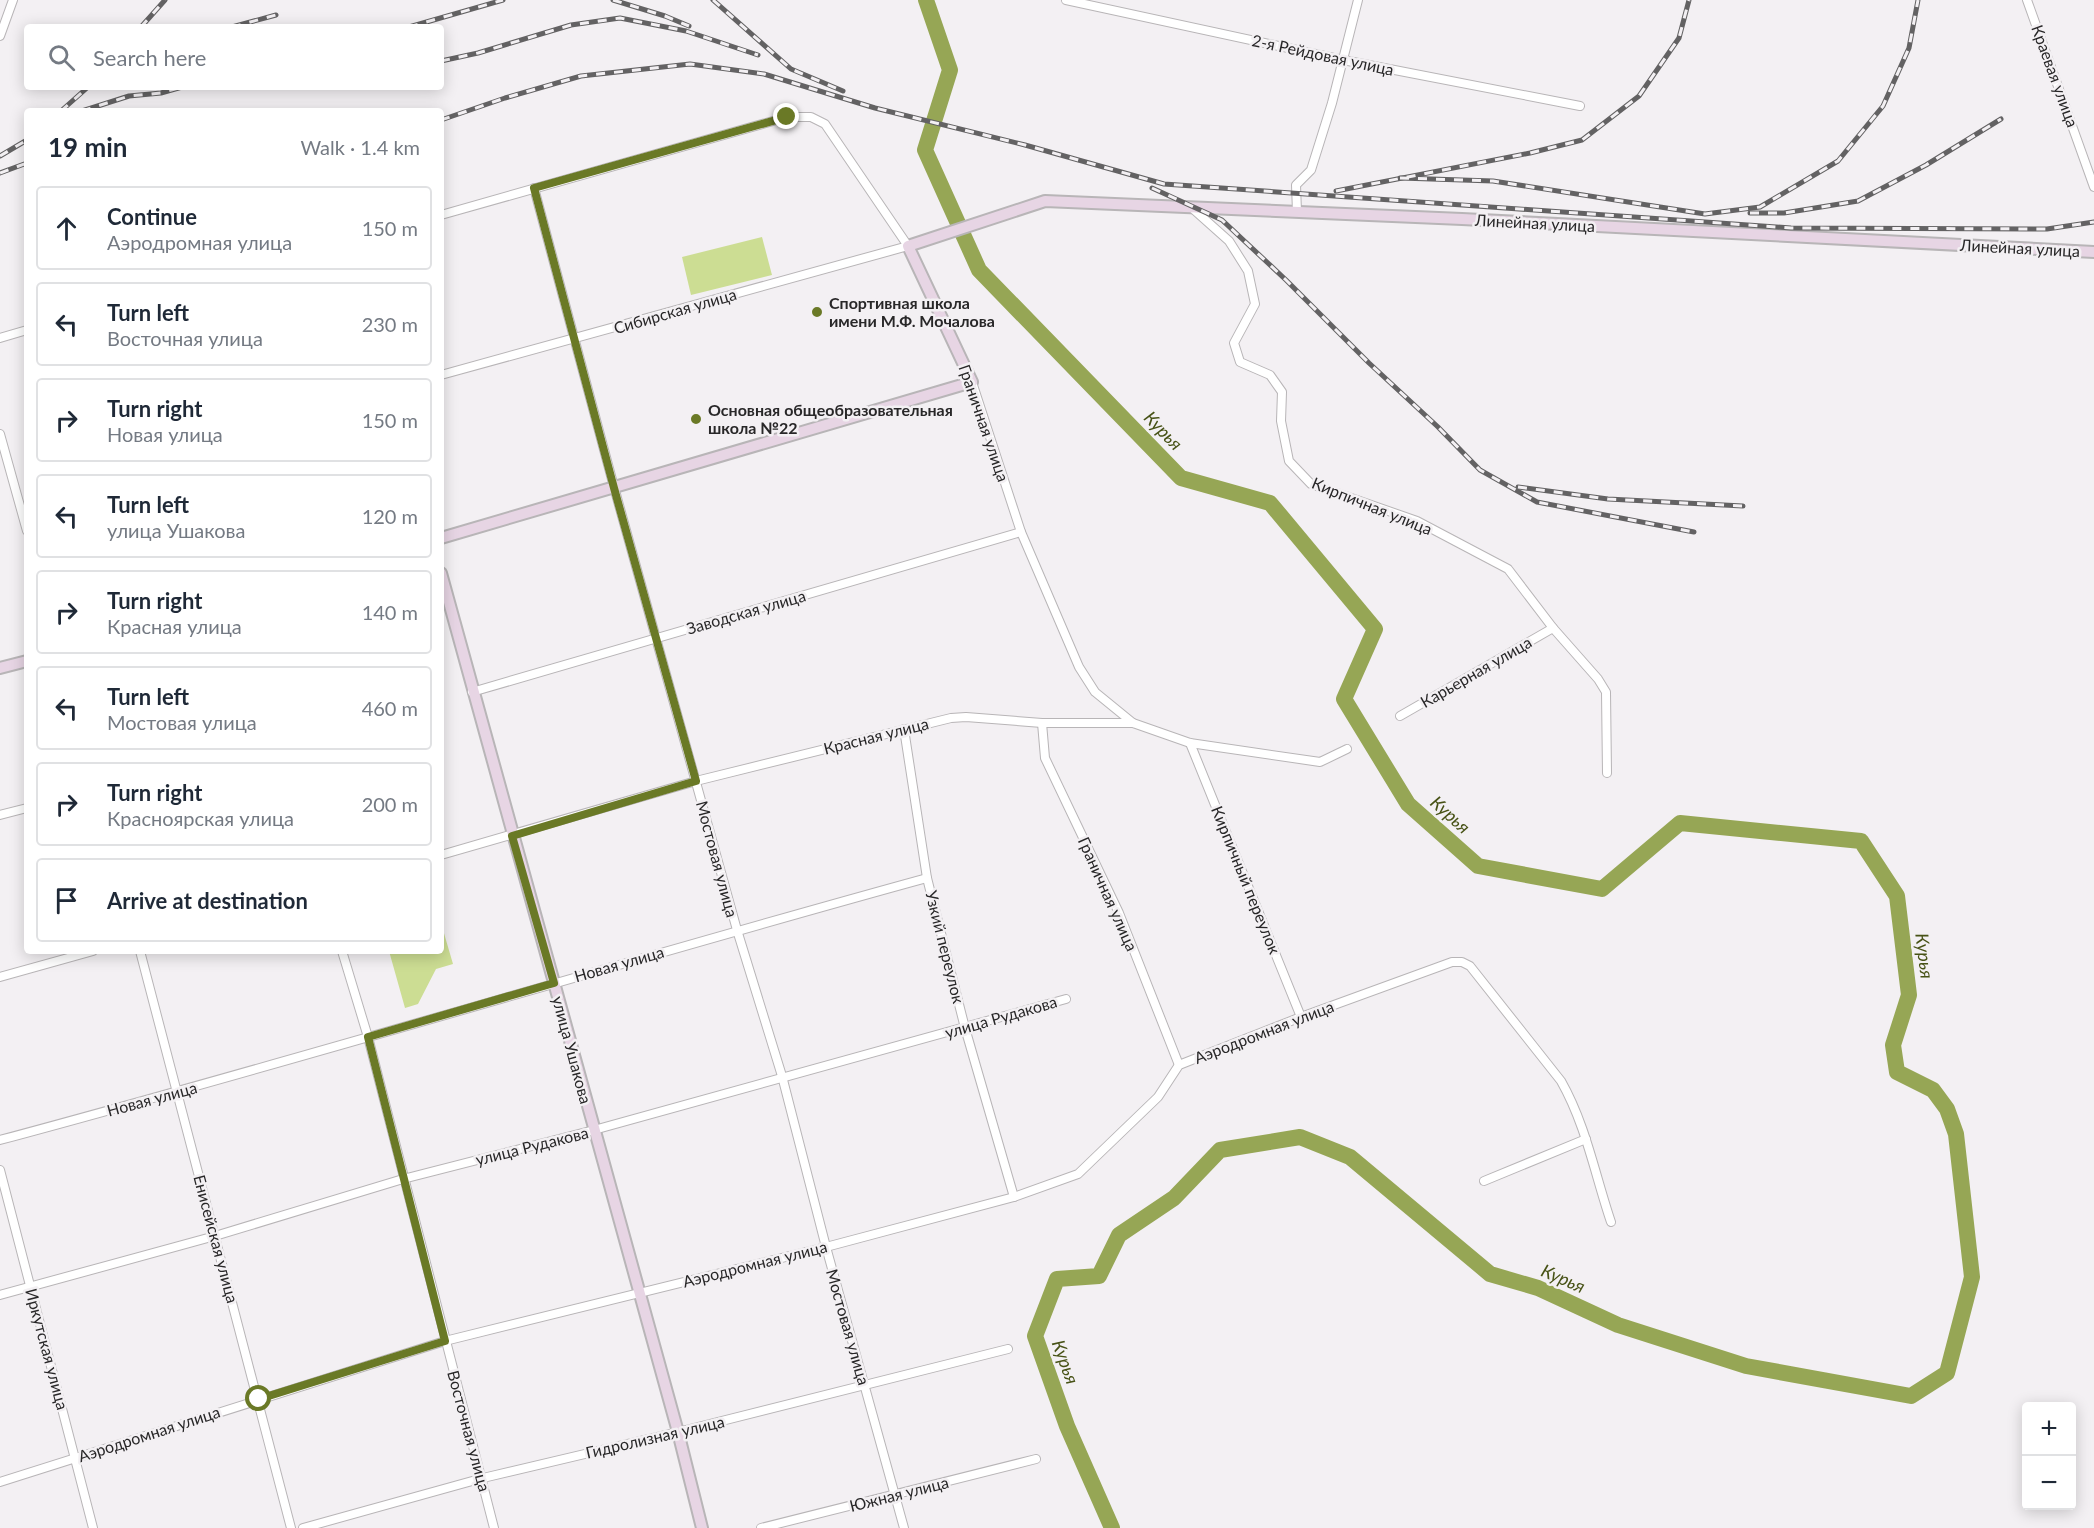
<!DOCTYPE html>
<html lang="en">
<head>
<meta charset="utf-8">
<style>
	:root { --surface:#fff; --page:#f2f2f3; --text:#1f2937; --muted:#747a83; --line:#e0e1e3 }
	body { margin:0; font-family:Lato,sans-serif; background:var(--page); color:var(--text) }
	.controls { position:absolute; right:18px; bottom:18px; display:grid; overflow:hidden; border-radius:6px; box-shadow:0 3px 15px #0003 }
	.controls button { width:54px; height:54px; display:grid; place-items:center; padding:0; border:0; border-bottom:2px solid var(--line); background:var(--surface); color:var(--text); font:30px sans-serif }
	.stop { position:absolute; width:18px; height:18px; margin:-14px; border:4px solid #6a7926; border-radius:50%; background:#fff }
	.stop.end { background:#6a7926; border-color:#fff; box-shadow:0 2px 6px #0008 }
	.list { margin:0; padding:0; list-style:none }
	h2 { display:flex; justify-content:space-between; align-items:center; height:78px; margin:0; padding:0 24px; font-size:26px }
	h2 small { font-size:20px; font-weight:400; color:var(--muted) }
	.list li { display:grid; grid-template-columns:39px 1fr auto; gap:18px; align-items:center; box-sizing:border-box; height:84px; margin:0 12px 12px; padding:0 12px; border:2px solid var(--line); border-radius:6px }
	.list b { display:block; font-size:22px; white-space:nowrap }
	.list p { margin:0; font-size:20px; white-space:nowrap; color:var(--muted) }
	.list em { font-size:20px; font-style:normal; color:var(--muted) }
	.icon { flex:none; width:33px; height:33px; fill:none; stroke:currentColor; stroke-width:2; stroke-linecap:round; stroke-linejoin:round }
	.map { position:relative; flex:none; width:2094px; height:1528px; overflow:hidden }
	.search { position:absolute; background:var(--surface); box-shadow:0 3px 15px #0003; left:24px; top:24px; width:420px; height:66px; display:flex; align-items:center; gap:15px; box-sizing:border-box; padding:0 21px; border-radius:6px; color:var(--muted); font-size:22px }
	.panel { position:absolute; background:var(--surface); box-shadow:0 3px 15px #0003; left:24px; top:108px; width:420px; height:846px; border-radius:6px }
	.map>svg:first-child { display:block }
	.green { fill:#ccdd93 }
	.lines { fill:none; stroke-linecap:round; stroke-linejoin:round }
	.river { stroke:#96a655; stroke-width:16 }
	.street-casing { stroke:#b8b5b7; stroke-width:10 }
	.secondary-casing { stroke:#b8b5b7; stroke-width:14 }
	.street { stroke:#fff; stroke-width:8 }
	.secondary { stroke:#e7d5e4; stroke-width:10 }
	.rail-casing { stroke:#636263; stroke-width:5 }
	.rail { stroke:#f3f0f3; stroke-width:3; stroke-dasharray:9; stroke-linecap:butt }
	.route { stroke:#6a7926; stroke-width:8 }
	.poi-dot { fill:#6a7926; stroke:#f3f0f3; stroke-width:2 }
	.labels { text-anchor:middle; stroke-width:5; stroke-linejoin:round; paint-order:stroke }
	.street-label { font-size:16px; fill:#282728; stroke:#f3f0f3 }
	.poi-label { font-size:16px; font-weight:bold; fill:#282728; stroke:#f3f0f3; text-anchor:start }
	.water-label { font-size:18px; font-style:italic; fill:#475216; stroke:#f3f0f3 }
</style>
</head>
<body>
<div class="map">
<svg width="2094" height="1528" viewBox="0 0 2094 1528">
	<rect width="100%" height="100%" fill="#f3f0f3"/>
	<g class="green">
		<polygon points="762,237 772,275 691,295 682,257"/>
		<polygon points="441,923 453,964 436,969 418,1004 405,1008 389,951 441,951"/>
	</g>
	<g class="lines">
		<polyline class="river" points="926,0 950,70 925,150 979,270 1181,478 1270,503 1375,629 1344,699 1408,804 1478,866 1602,889 1680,823 1861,841 1897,896 1909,995 1893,1045 1897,1072 1933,1090 1947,1109 1956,1134 1972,1277 1947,1373 1911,1396 1746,1366 1618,1325 1538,1288 1490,1274 1350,1157 1300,1137 1220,1150 1174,1198 1119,1235 1099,1276 1057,1279 1035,1336 1067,1426 1112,1528"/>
		<g class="street-casing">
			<g id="street">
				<polyline points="1066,0 1343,60 1580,106"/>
				<polyline points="2027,0 2094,187"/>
				<polyline points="0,36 13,0"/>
				<polyline points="534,188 614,487 737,930 782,1076 826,1247 904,1528"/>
				<polyline points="1192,208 1229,241 1248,271 1255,304 1234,343 1240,362 1270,375 1282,392 1281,421 1289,461 1311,484 1417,521 1508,569 1553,628 1598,679 1606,692 1607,773"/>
				<polyline points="1297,212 1296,185 1311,170 1332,103 1358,0"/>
				<polyline points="441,215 787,117 811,117 825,124 908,246 441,375"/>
				<polyline points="0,338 27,330"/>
				<polyline points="972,382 1021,532 1079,667 1095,692 1133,723"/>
				<polyline points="0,434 27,531"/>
				<polyline points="472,692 1021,532"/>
				<polyline points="1400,716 1553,628"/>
				<polyline points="1042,723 1045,758 1119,913 1179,1065"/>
				<polyline points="904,729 927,878 965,1028 1014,1197"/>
				<polyline points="1190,743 1301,1017"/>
				<polyline points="0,815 27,808"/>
				<polyline points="441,855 696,781 951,718 966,717 1042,723 1133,723 1190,743 1320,762 1347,749"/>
				<polyline points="140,951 291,1528"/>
				<polyline points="342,951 368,1037 494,1528"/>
				<polyline points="0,977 93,951"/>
				<path d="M0 1140C310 1057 617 963 927 878"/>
				<polyline points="0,1170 93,1528"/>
				<polyline points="1484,1181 1586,1139"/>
				<polyline points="0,1295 215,1236 403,1179 594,1130 1066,999"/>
				<path d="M0 1482 445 1341 826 1247 1014 1197 1078 1174 1158 1097 1179 1065 1301 1017 1452 962H1462L1470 966 1561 1081C1586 1125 1595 1175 1611 1222"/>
				<polyline points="303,1528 483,1478 678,1432 1008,1349"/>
				<polyline points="761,1528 1036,1459"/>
			</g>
		</g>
		<g class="secondary-casing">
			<g id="secondary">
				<polyline points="441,538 972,382 908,246 1045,201 1462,219 2094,252"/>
				<polyline points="441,573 678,1432 702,1528"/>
				<polyline points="0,668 27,661"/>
			</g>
		</g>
		<use href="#street" class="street"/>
		<use href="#secondary" class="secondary"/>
		<g class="rail-casing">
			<g id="rail">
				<polyline points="613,0 665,16 689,26"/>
				<polyline points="713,0 791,69 843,91"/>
				<polyline points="141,27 165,0"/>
				<polyline points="232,27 276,15"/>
				<polyline points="409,27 503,0"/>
				<polyline points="441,61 478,53 571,25 620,18 686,31 758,55"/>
				<polyline points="276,87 303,87"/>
				<polyline points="61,111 88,87"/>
				<polyline points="82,111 129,96 161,93 182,87"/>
				<polyline points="441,120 505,98 581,76 690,64 764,74 875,108 1025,145 1164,184 1791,228 2047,229 2094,222"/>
				<polyline points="0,156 27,140"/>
				<polyline points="0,173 27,163"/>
				<polyline points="1400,178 1493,181 1705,214 1760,207 1838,161 1883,106 1909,48 1918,0"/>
				<polyline points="1152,188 1222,220 1286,280 1369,363 1438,427 1480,470 1537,502 1694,532"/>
				<polyline points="1336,191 1530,153 1582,140 1639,96 1679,38 1689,0"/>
				<polyline points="1750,213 1784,213 1858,201 1926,165 2001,119"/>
				<polyline points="1518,487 1608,499 1743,506"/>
			</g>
		</g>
		<use href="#rail" class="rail"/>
	</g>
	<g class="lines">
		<polyline class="route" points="259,1399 445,1341 368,1037 554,983 512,836 696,781 614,488 534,188 787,117"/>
	</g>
	<g class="poi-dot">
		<circle cx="817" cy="312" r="6"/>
		<circle cx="696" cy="419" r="6"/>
	</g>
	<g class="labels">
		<g class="street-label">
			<text transform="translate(1323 55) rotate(12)" y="6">2-я Рейдовая улица</text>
			<text transform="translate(2055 76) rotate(70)" y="6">Краевая улица</text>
			<text transform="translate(1535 223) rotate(3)" y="6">Линейная улица</text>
			<text transform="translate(2020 248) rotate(3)" y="6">Линейная улица</text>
			<text transform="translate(675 311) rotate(-16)" y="6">Сибирская улица</text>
			<text transform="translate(984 423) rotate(71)" y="6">Граничная улица</text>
			<text transform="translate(1372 506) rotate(22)" y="6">Кирпичная улица</text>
			<text transform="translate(746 612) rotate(-16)" y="6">Заводская улица</text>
			<text transform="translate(1476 672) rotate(-30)" y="6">Карьерная улица</text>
			<text transform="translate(876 736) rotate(-14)" y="6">Красная улица</text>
			<text transform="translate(717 859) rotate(75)" y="6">Мостовая улица</text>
			<text transform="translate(1246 880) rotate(68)" y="6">Кирпичный переулок</text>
			<text transform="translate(1108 894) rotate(66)" y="6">Граничная улица</text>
			<text transform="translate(945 947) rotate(76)" y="6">Узкий переулок</text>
			<text transform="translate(619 964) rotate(-16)" y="6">Новая улица</text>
			<text transform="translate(1001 1017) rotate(-16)" y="6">улица Рудакова</text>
			<text transform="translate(1264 1032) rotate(-21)" y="6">Аэродромная улица</text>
			<text transform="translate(572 1050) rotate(75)" y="6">улица Ушакова</text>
			<text transform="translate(152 1099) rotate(-15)" y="6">Новая улица</text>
			<text transform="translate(532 1146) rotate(-14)" y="6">улица Рудакова</text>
			<text transform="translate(216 1239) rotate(75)" y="6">Енисейская улица</text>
			<text transform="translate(755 1264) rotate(-14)" y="6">Аэродромная улица</text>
			<text transform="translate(848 1327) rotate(74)" y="6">Мостовая улица</text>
			<text transform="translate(47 1349) rotate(75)" y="6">Иркутская улица</text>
			<text transform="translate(469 1431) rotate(75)" y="6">Восточная улица</text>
			<text transform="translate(149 1434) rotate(-18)" y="6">Аэродромная улица</text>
			<text transform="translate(655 1437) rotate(-13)" y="6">Гидролизная улица</text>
			<text transform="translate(899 1494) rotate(-14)" y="6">Южная улица</text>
		</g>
		<g class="poi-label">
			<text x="829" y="309">Спортивная школа<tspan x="829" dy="18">имени М.Ф. Мочалова</tspan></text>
			<text x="708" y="416">Основная общеобразовательная<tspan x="708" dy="18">школа №22</tspan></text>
		</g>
		<g class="water-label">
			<text transform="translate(1163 431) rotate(46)" y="6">Курья</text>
			<text transform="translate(1450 815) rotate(42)" y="6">Курья</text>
			<text transform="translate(1924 956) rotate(83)" y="6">Курья</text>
			<text transform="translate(1563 1279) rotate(23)" y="6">Курья</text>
			<text transform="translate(1065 1362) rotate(70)" y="6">Курья</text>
		</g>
	</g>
</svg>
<div class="controls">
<button>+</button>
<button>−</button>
</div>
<div class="stop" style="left:259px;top:1399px"></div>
<div class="stop end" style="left:787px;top:117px"></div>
<div class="search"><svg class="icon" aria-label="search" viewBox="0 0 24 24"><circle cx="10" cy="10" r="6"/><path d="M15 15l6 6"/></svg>Search here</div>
<section class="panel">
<h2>19 min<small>Walk · 1.4 km</small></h2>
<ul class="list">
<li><svg class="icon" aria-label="ahead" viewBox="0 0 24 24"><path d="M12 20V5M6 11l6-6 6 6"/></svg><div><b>Continue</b><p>Аэродромная улица</p></div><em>150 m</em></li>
<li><svg class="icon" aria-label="left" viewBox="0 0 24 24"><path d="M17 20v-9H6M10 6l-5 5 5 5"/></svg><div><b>Turn left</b><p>Восточная улица</p></div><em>230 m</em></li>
<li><svg class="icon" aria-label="right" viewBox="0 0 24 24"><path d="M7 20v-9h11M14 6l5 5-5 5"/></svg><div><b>Turn right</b><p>Новая улица</p></div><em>150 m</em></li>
<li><svg class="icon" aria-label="left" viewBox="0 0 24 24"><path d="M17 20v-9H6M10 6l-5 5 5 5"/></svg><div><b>Turn left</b><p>улица Ушакова</p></div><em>120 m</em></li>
<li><svg class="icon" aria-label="right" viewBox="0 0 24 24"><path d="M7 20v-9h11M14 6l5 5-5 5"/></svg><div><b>Turn right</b><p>Красная улица</p></div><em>140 m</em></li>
<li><svg class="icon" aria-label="left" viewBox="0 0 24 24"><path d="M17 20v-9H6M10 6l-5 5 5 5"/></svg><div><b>Turn left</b><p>Мостовая улица</p></div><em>460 m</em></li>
<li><svg class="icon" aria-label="right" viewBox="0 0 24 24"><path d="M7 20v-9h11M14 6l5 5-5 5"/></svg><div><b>Turn right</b><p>Красноярская улица</p></div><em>200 m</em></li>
<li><svg class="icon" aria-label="arrive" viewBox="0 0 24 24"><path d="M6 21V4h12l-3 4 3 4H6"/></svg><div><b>Arrive at destination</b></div></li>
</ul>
</section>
</div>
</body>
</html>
